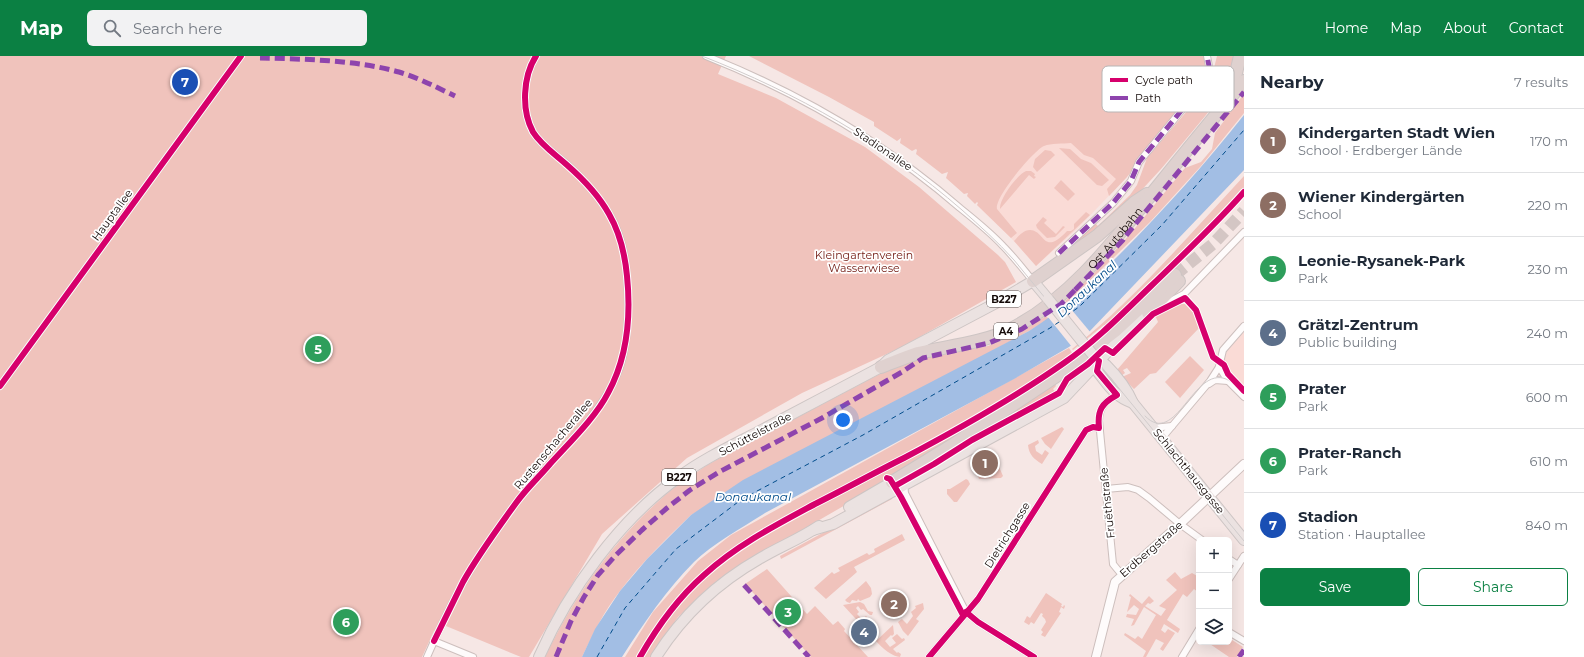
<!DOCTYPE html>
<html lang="en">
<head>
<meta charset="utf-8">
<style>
	:root { --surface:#fff; --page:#f2f2f3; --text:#1f2937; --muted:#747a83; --line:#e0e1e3; --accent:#0b8043 }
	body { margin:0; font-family:Montserrat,sans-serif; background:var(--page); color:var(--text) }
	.controls { position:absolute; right:12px; bottom:12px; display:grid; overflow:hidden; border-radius:6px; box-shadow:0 4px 16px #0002 }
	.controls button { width:36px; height:36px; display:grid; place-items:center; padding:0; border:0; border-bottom:1px solid var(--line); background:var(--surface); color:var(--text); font:20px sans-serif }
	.you { position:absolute; left:843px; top:364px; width:14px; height:14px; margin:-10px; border:3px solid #fff; border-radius:50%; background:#1a73e8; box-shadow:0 0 0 6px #1a73e833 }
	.badge { display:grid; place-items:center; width:26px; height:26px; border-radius:50%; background:var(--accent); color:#fff; font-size:13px; font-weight:700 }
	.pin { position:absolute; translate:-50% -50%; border:2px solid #fff; box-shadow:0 1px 4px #0006 }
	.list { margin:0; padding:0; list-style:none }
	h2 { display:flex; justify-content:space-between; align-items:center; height:52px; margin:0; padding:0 16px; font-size:17px }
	h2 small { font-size:13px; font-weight:400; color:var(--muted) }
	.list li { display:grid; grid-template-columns:26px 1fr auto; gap:12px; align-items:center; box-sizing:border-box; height:64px; padding:0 16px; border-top:1px solid var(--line) }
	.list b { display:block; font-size:15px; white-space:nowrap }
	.list p { margin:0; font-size:13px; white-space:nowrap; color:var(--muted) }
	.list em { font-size:13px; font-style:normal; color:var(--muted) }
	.actions { display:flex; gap:8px; padding:12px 16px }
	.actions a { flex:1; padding:9px 0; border:1px solid var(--accent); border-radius:6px; text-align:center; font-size:14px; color:var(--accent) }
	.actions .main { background:var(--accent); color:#fff }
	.icon { flex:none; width:22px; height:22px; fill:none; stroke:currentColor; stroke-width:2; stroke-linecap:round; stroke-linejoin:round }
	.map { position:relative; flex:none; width:1244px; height:601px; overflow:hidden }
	header { display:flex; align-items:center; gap:24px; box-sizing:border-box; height:56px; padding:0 20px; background:var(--accent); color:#fff }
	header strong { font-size:19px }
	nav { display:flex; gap:22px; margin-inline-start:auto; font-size:14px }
	.search { width:280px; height:36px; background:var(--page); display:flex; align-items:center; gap:10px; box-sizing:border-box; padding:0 14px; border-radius:6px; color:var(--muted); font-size:15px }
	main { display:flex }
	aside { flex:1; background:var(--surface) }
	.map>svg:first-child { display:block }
	.built { fill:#fadbd6 }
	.green { fill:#f0c3bc }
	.water { fill:#a2bee4 }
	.pier { fill:#f6e7e5 }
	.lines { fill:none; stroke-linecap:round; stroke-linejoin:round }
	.ferry { stroke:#014c8b; stroke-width:1; stroke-dasharray:5 4; stroke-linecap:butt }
	.motorway-tunnel { stroke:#d4c6c4; stroke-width:12; stroke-dasharray:12 6; stroke-linecap:butt }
	.minor-casing { stroke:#cdbfbd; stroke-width:8 }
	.tertiary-casing { stroke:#cdbfbd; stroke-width:10 }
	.primary-casing { stroke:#cdc5c4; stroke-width:12 }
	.motorway-casing { stroke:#cdc5c4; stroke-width:14 }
	.minor { stroke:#fefbfb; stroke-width:6 }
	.tertiary { stroke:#fefbfb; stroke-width:8 }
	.primary { stroke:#ebe2e1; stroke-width:10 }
	.motorway { stroke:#dfd1cf; stroke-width:12 }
	.tram { stroke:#d1cccc; stroke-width:1 }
	.primary-bridge-casing { stroke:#cdc5c4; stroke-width:12; stroke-linecap:butt }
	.primary-bridge { stroke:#ebe2e1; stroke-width:10 }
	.quiet { stroke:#8e44ad; stroke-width:5; stroke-dasharray:10 5; stroke-linecap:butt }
	.cycleway-casing { stroke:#fff; stroke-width:8 }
	.cycleway { stroke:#d6006c; stroke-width:6 }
	.labels { text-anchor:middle; stroke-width:3.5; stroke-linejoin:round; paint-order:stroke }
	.shield { fill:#fff; stroke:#5a5351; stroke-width:1 }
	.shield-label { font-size:10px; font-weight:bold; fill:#130907 }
	.street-label { font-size:11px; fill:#130907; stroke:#fff }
	.park-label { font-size:11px; fill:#721a12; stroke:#fff }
	.water-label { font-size:12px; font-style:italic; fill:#014c8b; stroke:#fff }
	.key { fill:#fff; stroke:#b8b5b5; stroke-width:1 }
	.key-label { font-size:11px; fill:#130907 }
</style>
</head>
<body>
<header>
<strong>Map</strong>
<div class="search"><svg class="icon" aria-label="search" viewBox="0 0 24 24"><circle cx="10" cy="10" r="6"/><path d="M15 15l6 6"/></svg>Search here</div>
<nav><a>Home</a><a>Map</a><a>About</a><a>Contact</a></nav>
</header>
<main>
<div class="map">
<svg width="1244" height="601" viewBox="0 0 1244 601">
	<rect width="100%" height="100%" fill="#f6e7e5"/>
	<g class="built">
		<polygon points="1064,61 1127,121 1077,173 1036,210 1012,183 977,149"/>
		<polygon points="1244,276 1244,336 1225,315 1222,304 1227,295"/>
	</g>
	<g class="green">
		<polygon points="0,0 726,0 718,18 776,42 865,91 919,131 998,199 1005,206 1016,226 902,291 802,337 687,402 602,478 529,601 521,601 446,570 434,575 422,601 0,601"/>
		<path d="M749 0H1204L1209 19 1127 121 1109 140 1107 133 1116 123 1093 102 1084 99 1071 87C1063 88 1051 87 1044 90 1033 95 994 142 997 153L1017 177 1011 182 977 149 978 147 977 146 975 148 967 140 968 137 964 138 946 122 948 116 942 118 916 98 917 94 916 93 912 95 900 87 901 82 897 85 874 70V66L829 41Z"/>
		<polygon points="1217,0 1235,0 1227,27 1221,38 1206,59 1161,113 1137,139 1093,176 1063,197 1095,167 1098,170 1130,139 1137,129 1147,102 1187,55 1186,53 1212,20"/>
		<polygon points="1244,38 1244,57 1201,110 1150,166 1067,247 1065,245 1095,216 1131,177 1185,112 1201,106 1212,93 1215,77 1224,65 1223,64"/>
		<polygon points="1059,92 1070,93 1081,103 1091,107 1109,124 1102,130 1097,129"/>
		<polygon points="1045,94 1051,95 1055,99 1037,116 1033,111 1035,103"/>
		<path d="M1026 115H1031L1035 118 1034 120 1036 121 1034 123 1029 119 1000 153C999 143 1017 119 1026 115Z"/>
		<path d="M1244 120V135L1224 157 1106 271 1104 269 1073 294 1072 293C1136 242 1189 179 1244 120Z"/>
		<polygon points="1061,124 1075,138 1068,145 1054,132"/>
		<path d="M1086 156 1090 159 1036 210 1014 185C1018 181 1023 174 1030 174 1045 174 1043 201 1067 175H1071L1074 173V168Z"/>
		<polygon points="1043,161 1047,164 1044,167 1056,178 1063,170 1065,171 1055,181 1047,182 1037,172 1036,169"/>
		<polygon points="1180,248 1186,248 1194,255 1200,271 1156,317 1150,318 1134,333 1122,321 1131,317 1127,312 1123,314 1125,317 1121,320 1117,314 1158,266 1155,259"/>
		<path d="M1046 260 1049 263 1029 275 691 459C666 483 641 507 620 535 604 555 593 578 582 601H545C574 541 612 486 662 442 676 429 692 420 707 409L891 312 908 305 988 290 1020 276Z"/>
		<polygon points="1069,292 1075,301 899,418 731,515 678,561 651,601 625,601 653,556 698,505 731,479"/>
		<polygon points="1190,300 1204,314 1180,342 1165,326"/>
		<polygon points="1080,307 1083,310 1055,328 1056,330 1053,333 1056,337 970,383"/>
		<polygon points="1062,371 1064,373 1051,393 1045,388 1041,382"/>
		<path d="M1038 384 1039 387 1035 390 1036 395 1042 399 1045 394 1049 397 1042 408C1034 403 1029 399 1028 389Z"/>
		<polygon points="997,407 1000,409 999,411 1003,420 1001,422 979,423 977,417 980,415 981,416"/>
		<polygon points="966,423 968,424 970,428 957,446 954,446 947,438 947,433 950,433"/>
		<polygon points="893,439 892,443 781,503 780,500"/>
		<polygon points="902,478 905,484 854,511 857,516 826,543 814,532 832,516 834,518 840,515 838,512 867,497 869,499 875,496 874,493"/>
		<polygon points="767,513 807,558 815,550 833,569 838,565 845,573 844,575 868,601 811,601 745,528"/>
		<polygon points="1175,516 1181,523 1192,517 1199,521 1199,537 1194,533 1187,541 1183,538 1167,564 1180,573 1178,577 1164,568 1161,574 1165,577 1168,573 1175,577 1163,595 1160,593 1164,587 1156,583 1146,601 1143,601 1146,595 1124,579 1125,577 1135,583 1138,580 1142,583 1156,559 1144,551 1134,569 1131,570 1134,563 1126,561 1127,558 1136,559 1139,553 1134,549 1127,556 1131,541 1129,540 1130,538 1142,548 1149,540 1154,545 1150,548 1148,547 1145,550 1161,560 1166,553 1159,550 1177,534 1166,524"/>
		<polygon points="866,525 871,532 872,538 870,541 860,545 858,543 857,545 852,544 850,547 847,546 845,544"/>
		<polygon points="1046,537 1062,548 1061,550 1063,551 1064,549 1065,550 1064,553 1061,551 1059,556 1061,557 1045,581 1041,579 1043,576 1041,574 1046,566 1045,563 1042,560 1043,558 1041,557 1034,568 1031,566 1029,569 1024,566 1027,560 1030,562"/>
		<polygon points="860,546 864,548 868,555 873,556 872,559 870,559 863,553 861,554 858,550 856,552 859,556 857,558 862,563 866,560 867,561 865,573 843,549"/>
		<polygon points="923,547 924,553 916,563 919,565 908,580 903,575 898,566 902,563 907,568 913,560 911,556 916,552 915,550"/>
		<path d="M893 569 894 578 892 580 891 579 885 585 890 591 896 587 892 582 897 578 902 583 904 582 905 584 893 593 897 597 898 596 901 598 900 601C893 601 882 592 876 585Z"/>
		<polygon points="1229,582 1243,591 1237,601 1229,601 1207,586 1229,586"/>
	</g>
	<path class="water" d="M1244 59V114L1089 276 1069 291 1014 323 765 457C743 471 712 488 694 506 666 534 644 567 622 601H582L595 573 620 535 647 503 691 459 743 424 1029 275C1063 254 1091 227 1120 198 1164 154 1205 108 1244 59Z"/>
	<polygon class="pier" points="1066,247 1091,277 1072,291 1048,261"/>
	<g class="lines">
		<g class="ferry">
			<polyline points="1066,260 1079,251 1162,169 1244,74"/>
			<polyline points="597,601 625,552 676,493 742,443 863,379 1050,272 1059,266"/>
		</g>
		<polyline class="motorway-tunnel" points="1175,219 1213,188 1244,155"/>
		<g class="minor-casing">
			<g id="minor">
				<path d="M706 0C799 37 884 86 960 152 975 164 990 176 1003 190 1014 201 1023 213 1033 225"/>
				<polyline points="1059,197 1113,147 1131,125 1139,106 1209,21 1209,10 1207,0"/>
				<polyline points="1158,252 1184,238 1244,176"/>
				<polyline points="1219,311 1228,325 1244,341"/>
				<polyline points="1209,328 1215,324 1228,325"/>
				<polyline points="0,330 241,0"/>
				<path d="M1117 339C1105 345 1099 352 1099 365L1113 508 1122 519"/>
				<polyline points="1153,372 1172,370"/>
				<polyline points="1162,382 1210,325 1219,311 1223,294 1244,270"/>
				<polyline points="904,428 905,437 966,556 978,566 1034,601"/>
				<polyline points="1106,433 1128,431 1138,434 1149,442 1180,468 1202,484"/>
				<polyline points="1229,503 1238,509"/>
				<polyline points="1229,523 1244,500"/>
				<polyline points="1229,576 1244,585"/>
				<polyline points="434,585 473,601"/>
				<path d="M427 601C438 576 450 550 464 525 479 498 498 472 516 447 548 404 594 370 616 321 629 293 629 253 627 223 626 201 621 176 608 156 598 140 584 124 570 111 558 100 540 89 532 74 521 52 523 21 536 0"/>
				<polyline points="929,601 978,543 1086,374 1093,371 1099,372"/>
				<polyline points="1182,601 1199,573"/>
			</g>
		</g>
		<g class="tertiary-casing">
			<polyline id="tertiary" points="1096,601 1115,526 1180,468 1244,408"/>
		</g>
		<g class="primary-casing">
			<g id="primary">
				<path d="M1096 302C1099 305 1103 306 1106 309 1117 320 1127 333 1133 347L1244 484"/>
				<path d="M1099 305 1097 315C1109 330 1114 340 1133 347"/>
				<polyline points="849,451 892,426"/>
				<polyline points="813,474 833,468 1064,342 1115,288 1148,257"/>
				<path d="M539 601C568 535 620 463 679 421 703 403 731 390 758 376 799 354 840 333 881 311L888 304 994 248 1033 225 1048 243"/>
				<path d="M656 601C682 560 717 527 759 503 779 491 800 483 819 470"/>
			</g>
		</g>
		<g class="motorway-casing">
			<g id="motorway">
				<polyline points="1227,39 1236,17 1240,0"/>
				<polyline points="1033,225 1097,180 1135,146 1147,138"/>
				<polyline points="1148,257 1179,225"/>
				<path id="s1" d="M881 311C894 306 906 301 918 297 949 290 983 287 1011 273 1072 242 1116 182 1158 130 1186 95 1215 60 1244 25"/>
				<polyline points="892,426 954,388 1061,317 1115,275 1175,219"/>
			</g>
		</g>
		<use href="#minor" class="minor"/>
		<use href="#tertiary" class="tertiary"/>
		<use href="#primary" class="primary"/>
		<use href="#motorway" class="motorway"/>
		<g class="tram">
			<path d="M702 0C797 37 885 87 962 154 980 170 998 186 1014 204L1244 485"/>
			<path d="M1145 360C1176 392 1193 310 1226 323 1233 326 1239 333 1244 339"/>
		</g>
		<g class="primary-bridge-casing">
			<polyline id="primary-bridge" points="1048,243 1093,299"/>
		</g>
		<use href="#primary-bridge" class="primary-bridge"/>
		<g class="quiet">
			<path d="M260 2C304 3 356 4 399 16 419 22 436 31 455 40"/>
			<polyline points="1059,197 1113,147 1131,125 1139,106 1209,21 1209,10 1207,0"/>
			<polyline points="1075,234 1123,184 1124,182 1244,36"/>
			<polyline points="744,529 809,601"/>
			<polyline points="556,601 571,565 584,541 598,519 616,499 642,474 667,452 690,434 719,416 822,362 902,316 923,302 989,287 1022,273 1061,248 1075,234 1073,234"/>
			<polyline points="1239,601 1244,594"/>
		</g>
		<g class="cycleway-casing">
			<g id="cycleway">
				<polyline points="0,330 241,0"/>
				<polyline points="887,422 890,423 901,441 963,559"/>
				<polyline points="895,430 934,408 972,384 1059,337 1067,323 1088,308 1105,292 1113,297 1153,258 1185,242 1196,254 1213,301 1224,309 1228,318 1244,335"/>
				<polyline points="966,556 978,566 1034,601"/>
				<path d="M434 585C444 565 453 546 463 526 478 499 498 472 516 447 526 433 539 421 550 408 568 388 596 361 608 337 627 302 631 259 627 220 625 199 620 177 609 158 599 140 583 123 567 109 556 99 541 89 533 76 521 54 523 20 536 0"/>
				<path d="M640 601C657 571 678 542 704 519 737 489 776 469 815 448 845 433 874 417 904 402 959 373 1014 342 1064 307 1096 285 1123 257 1151 230 1183 199 1215 169 1244 136"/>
				<path d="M929 601 978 543 1086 374 1093 371 1099 372C1097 354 1102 347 1117 339L1097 315 1099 305"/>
			</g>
		</g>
		<use href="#cycleway" class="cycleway"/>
	</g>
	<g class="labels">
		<g class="shield">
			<rect x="987" y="235" width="34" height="16" rx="3"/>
			<rect x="994" y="267" width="24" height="16" rx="3"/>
			<rect x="662" y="413" width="34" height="16" rx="3"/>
		</g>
		<g class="shield-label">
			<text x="1004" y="247">B227</text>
			<text x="1006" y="279">A4</text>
			<text x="679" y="425">B227</text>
		</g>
		<g class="street-label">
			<text transform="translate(883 93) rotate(34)" y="4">Stadionallee</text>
			<text transform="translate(112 159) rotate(-54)" y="4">Hauptallee</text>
			<text dy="4" stroke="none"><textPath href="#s1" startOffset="275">Ost Autobahn</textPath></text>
			<text transform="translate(755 378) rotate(-28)" y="4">Schüttelstraße</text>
			<text transform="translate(553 388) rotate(-50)" y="4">Rustenschacherallee</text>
			<text transform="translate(1189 415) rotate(51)" y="4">Schlachthausgasse</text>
			<text transform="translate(1107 447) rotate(-96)" y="4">Fruëthstraße</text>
			<text transform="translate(1007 479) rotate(-58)" y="4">Dietrichgasse</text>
			<text transform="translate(1151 493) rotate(-41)" y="4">Erdbergstraße</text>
		</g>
		<g class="park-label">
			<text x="864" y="203">Kleingartenverein<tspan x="864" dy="13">Wasserwiese</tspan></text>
		</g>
		<g class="water-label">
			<text transform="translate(1087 233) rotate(-43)" y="4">Donaukanal</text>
			<text x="753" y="445">Donaukanal</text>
		</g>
	</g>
	<rect x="1102" y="10" width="132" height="46" rx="6" class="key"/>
	<rect x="1110" y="22" width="18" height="4" fill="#d6006c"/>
	<rect x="1110" y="40" width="18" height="4" fill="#8e44ad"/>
	<g class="key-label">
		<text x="1135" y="28">Cycle path</text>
		<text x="1135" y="46">Path</text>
	</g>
</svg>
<div class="controls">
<button>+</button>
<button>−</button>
<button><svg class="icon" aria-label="layers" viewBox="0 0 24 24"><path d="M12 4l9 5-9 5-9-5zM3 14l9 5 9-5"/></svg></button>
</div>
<div class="you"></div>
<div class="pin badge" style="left:985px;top:407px;background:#8d6e63">1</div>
<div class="pin badge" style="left:894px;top:548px;background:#8d6e63">2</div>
<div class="pin badge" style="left:788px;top:556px;background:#2e9e5b">3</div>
<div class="pin badge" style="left:864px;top:576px;background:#5c6f8a">4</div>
<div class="pin badge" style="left:318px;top:293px;background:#2e9e5b">5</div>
<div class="pin badge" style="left:346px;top:566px;background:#2e9e5b">6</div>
<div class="pin badge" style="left:185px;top:26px;background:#1a4fb4">7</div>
</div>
<aside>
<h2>Nearby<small>7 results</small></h2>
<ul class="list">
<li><span class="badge" style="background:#8d6e63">1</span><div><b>Kindergarten Stadt Wien</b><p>School · Erdberger Lände</p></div><em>170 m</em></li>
<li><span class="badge" style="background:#8d6e63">2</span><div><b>Wiener Kindergärten</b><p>School</p></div><em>220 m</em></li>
<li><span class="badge" style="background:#2e9e5b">3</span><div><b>Leonie-Rysanek-Park</b><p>Park</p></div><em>230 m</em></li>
<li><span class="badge" style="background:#5c6f8a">4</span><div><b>Grätzl-Zentrum</b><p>Public building</p></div><em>240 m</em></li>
<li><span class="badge" style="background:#2e9e5b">5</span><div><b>Prater</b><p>Park</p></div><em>600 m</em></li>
<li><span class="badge" style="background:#2e9e5b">6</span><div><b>Prater-Ranch</b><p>Park</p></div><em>610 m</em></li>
<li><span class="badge" style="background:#1a4fb4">7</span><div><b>Stadion</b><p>Station · Hauptallee</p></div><em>840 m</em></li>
</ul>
<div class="actions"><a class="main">Save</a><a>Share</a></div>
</aside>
</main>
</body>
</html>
